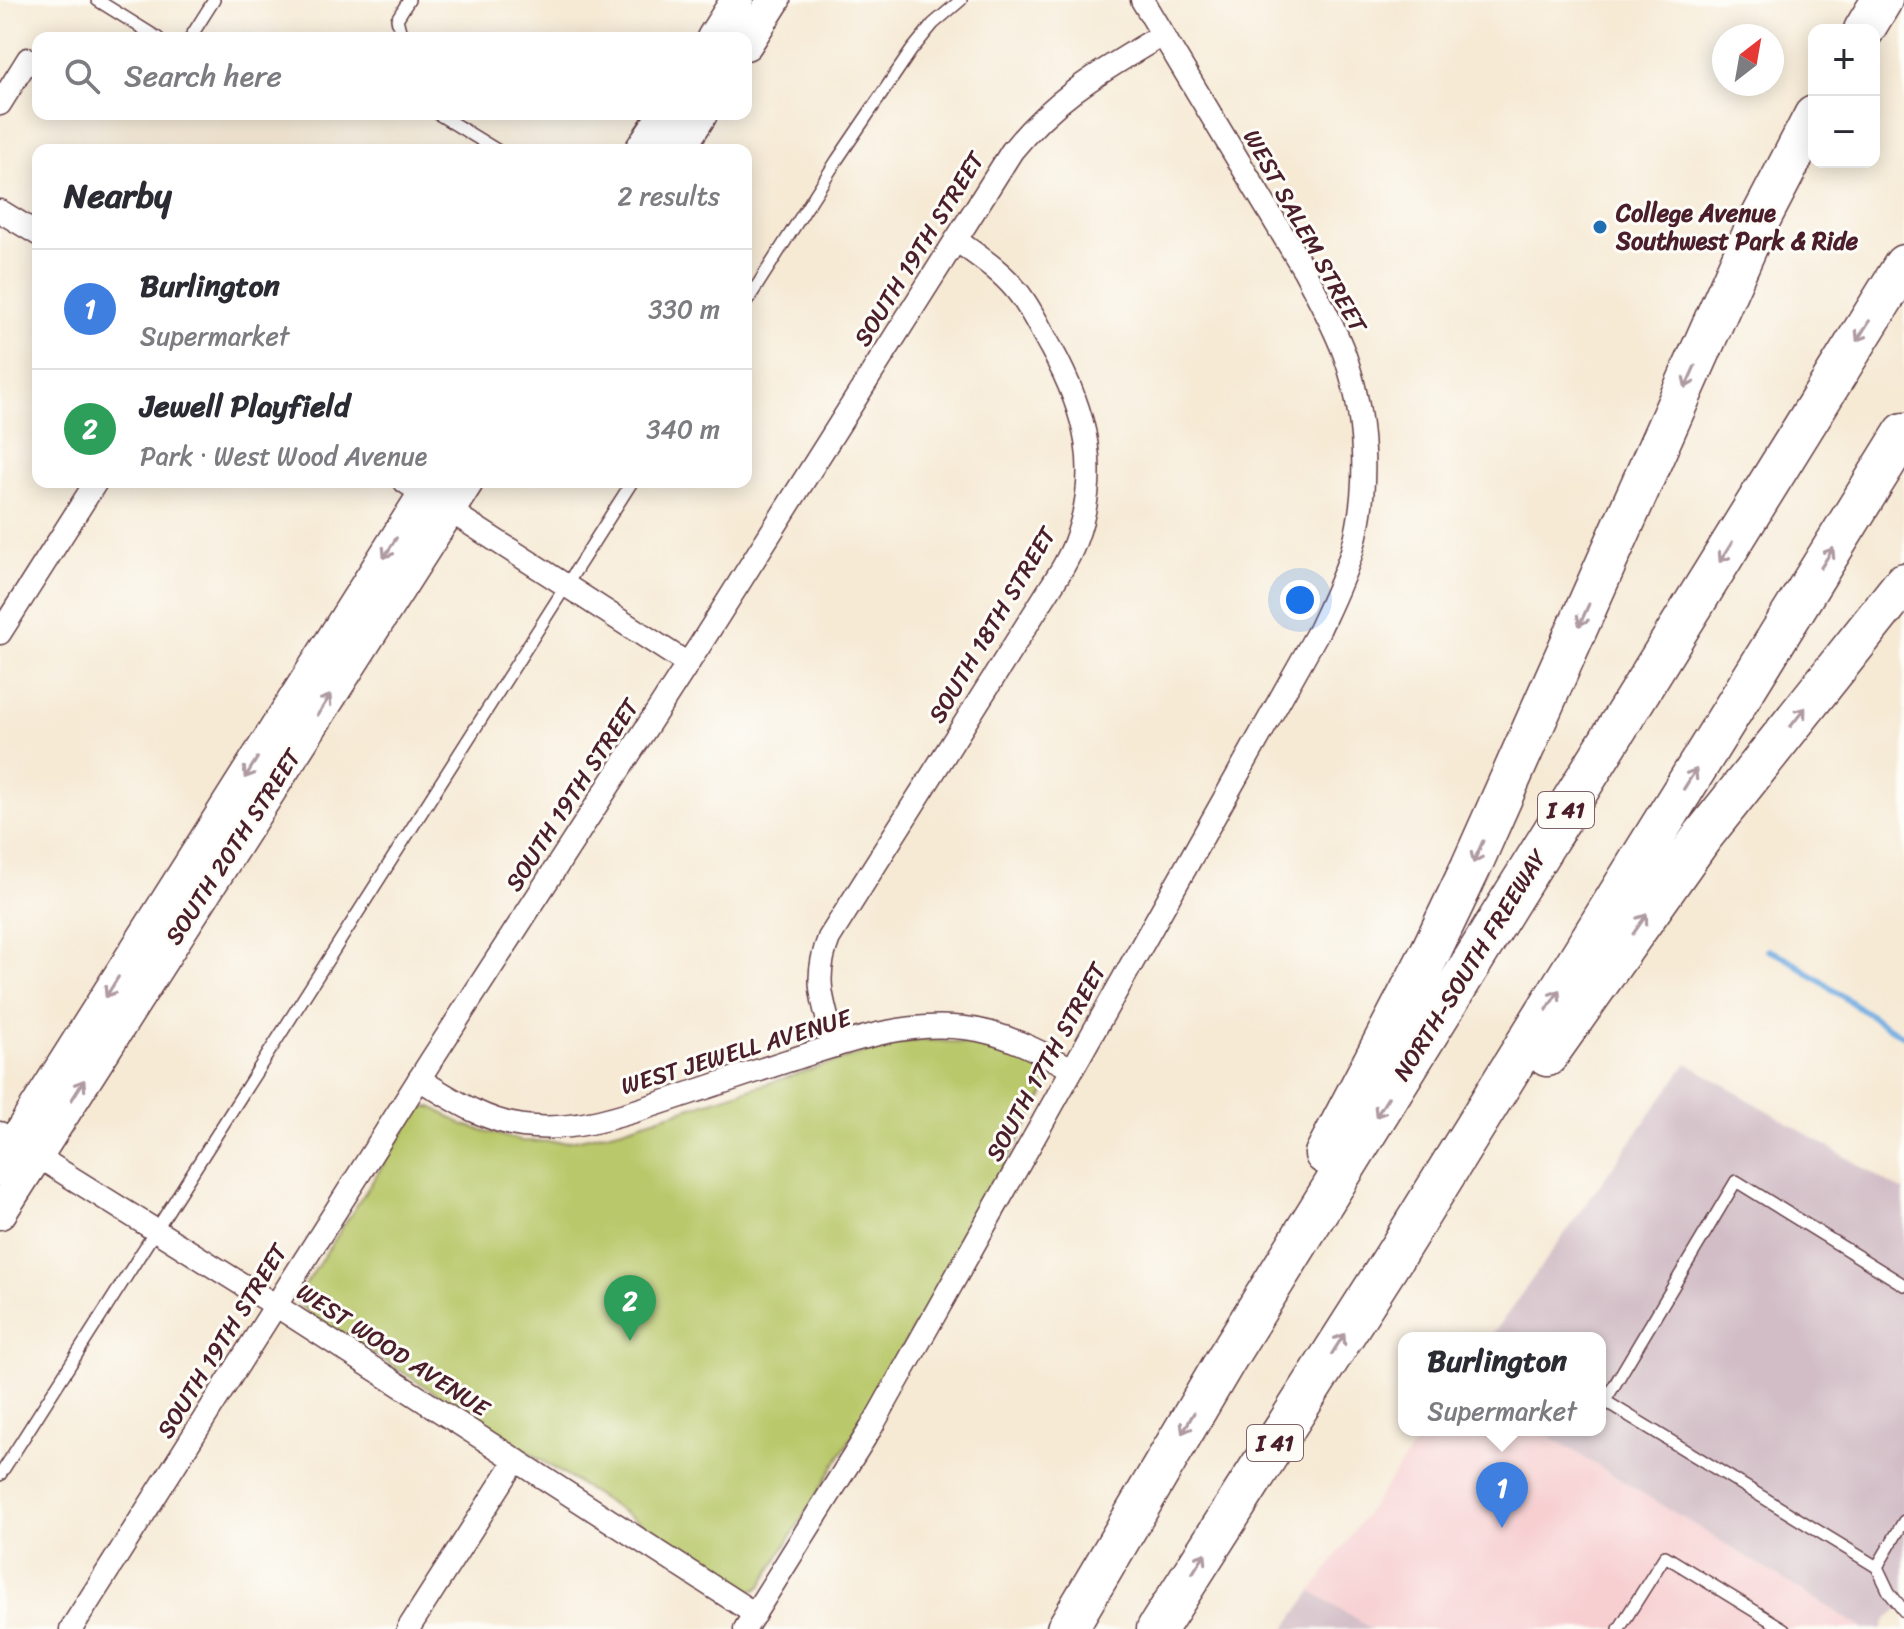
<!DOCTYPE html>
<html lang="en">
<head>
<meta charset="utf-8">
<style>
	:root { --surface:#fff; --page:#f2f2f3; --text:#2b2b33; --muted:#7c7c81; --line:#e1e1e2; --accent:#d93025 }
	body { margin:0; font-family:Sriracha,sans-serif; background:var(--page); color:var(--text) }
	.controls { position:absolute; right:24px; top:24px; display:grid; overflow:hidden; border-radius:16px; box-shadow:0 4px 20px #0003 }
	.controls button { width:72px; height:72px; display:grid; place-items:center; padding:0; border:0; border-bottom:2px solid var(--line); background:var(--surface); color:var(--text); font:40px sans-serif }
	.compass { position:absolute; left:1712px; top:24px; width:72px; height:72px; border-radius:50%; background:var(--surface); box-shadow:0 4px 20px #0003; rotate:31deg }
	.you { position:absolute; left:1300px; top:600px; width:28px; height:28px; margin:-20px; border:6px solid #fff; border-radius:50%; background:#1a73e8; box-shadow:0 0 0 12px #1a73e833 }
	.badge { display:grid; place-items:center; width:52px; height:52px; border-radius:50%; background:var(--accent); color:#fff; font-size:26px; font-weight:700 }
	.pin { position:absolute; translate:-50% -66px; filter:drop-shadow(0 2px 4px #0008) }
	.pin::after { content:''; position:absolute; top:42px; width:28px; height:24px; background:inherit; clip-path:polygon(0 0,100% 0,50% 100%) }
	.popup { position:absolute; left:1398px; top:1332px; width:208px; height:104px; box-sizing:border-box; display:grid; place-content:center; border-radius:16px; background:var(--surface); filter:drop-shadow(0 2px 6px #0005); font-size:26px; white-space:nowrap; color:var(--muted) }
	.popup b { font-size:30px; color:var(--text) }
	.popup::after { content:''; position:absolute; left:50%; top:100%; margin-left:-16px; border:16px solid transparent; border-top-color:var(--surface) }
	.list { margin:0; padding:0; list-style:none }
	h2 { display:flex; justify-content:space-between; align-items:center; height:104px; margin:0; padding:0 32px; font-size:34px }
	h2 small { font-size:26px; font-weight:400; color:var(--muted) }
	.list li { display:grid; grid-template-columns:52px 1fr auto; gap:24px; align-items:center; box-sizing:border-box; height:120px; padding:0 32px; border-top:2px solid var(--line) }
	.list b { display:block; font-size:30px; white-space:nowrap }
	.list p { margin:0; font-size:26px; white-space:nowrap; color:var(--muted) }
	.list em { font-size:26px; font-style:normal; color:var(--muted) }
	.icon { flex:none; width:44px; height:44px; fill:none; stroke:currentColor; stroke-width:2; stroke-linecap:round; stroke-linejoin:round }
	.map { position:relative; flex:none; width:1904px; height:1629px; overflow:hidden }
	.search { position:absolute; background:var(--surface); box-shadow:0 4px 20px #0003; left:32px; top:32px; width:720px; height:88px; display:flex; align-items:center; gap:20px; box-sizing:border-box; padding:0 28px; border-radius:16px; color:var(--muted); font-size:30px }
	.panel { position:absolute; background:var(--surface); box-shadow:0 4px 20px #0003; left:32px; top:144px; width:720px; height:344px; border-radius:16px }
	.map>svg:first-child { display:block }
	.built { fill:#f7cfd1 }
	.industrial { fill:#d2bdc6 }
	.green { fill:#b9c86b; stroke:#82744b; stroke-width:2 }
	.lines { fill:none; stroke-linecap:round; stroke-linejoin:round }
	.stream { stroke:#71ace1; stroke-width:6 }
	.lane-casing { stroke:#643d44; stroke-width:14 }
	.street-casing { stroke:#643d44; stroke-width:25 }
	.secondary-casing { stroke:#643d44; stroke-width:35 }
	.highway-casing { stroke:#643d44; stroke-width:43 }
	.lane { stroke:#fff; stroke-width:11 }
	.street { stroke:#fff; stroke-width:22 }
	.secondary { stroke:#fff; stroke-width:32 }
	.highway { stroke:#fff; stroke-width:40 }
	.oneway { stroke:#ae9aa0 }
	.poi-dot { fill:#1f6fb2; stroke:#fdfcf7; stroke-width:3 }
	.labels { text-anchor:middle; stroke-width:6; stroke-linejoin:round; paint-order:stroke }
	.shield { fill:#fdfcf7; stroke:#806168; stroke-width:2 }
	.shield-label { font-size:22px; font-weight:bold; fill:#4a1f2b }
	.poi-label { font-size:24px; font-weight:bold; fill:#4a1f2b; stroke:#fdfcf7; text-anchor:start }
	.street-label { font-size:24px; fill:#4a1f2b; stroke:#fdfcf7 }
</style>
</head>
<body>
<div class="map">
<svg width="1904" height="1629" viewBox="0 0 1904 1629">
	<rect width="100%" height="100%" fill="#fdfcf7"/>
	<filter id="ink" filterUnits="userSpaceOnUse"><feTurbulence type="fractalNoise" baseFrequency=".0125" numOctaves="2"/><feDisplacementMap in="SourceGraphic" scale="16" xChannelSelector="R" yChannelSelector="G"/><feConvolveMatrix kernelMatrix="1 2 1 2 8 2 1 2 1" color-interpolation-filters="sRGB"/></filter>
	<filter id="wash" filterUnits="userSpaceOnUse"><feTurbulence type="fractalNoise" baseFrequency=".006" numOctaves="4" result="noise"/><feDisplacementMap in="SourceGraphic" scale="32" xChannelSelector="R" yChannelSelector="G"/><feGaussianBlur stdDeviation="1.8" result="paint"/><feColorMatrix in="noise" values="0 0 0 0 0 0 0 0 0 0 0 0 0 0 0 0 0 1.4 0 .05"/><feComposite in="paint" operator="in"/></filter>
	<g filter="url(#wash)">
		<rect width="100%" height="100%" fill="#f6ead5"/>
		<polygon class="built" points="1425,1430 1539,1430 1864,1629 1372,1629 1312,1591"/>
		<g class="industrial">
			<polygon points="1687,1063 1904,1192 1904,1605 1887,1618 1881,1629 1864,1629 1539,1430 1600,1430 1600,1338 1490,1338"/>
			<polygon points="1312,1591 1372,1629 1285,1629"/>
		</g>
		<path class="green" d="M929 1040C955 1042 1050 1051 1049 1086L859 1425 761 1586 755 1590H747L741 1587 308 1312 300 1305 298 1296 418 1111 425 1107H432L464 1125 521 1141 566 1142 619 1130 896 1043Z"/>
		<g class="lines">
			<polyline class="stream" points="1768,950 1785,957 1880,1022 1904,1036"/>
		</g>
	</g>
	<g filter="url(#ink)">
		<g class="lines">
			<g class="lane-casing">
				<g id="lane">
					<polyline points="97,0 158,38"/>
					<polyline points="190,38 214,0"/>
					<polyline points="402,38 397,19 409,0"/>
					<polyline points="438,114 497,150"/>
					<polyline points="746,303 837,160 911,51 933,24 961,0"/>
					<polyline points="1904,1285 1736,1181 1605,1401 1877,1567 1889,1592 1904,1611"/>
					<polyline points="0,1475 632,482"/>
					<polyline points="1877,1567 1904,1521"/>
					<polyline points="1619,1629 1665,1556 1784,1629"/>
				</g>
			</g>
			<g class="street-casing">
				<g id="street">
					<polyline points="0,104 28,59"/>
					<polyline points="0,211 38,234"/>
					<polyline points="405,482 688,664"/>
					<polyline points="0,633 96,482"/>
					<path d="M835 1046C824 1004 812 981 829 938L1059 574C1065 564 1071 553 1075 542 1102 471 1086 412 1051 348 1040 329 1031 308 1017 291 1000 270 977 255 956 240"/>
					<path d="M419 1079C452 1099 484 1121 523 1126 571 1132 615 1118 660 1103 702 1089 745 1075 787 1061 844 1043 904 1020 965 1028 1003 1032 1039 1051 1072 1069"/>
					<polyline points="0,1133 275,1305 755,1614"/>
					<path d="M71 1629 430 1062 700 645 1012 151C1056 96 1104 70 1162 35"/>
					<polyline points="408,1629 516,1460"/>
					<path d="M745 1629 871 1428 1319 630C1331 604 1344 578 1352 551 1370 488 1366 415 1344 353 1333 324 1318 297 1304 270L1142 0"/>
				</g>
			</g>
			<g class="secondary-casing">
				<g id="secondary">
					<polyline points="713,38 737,0"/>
					<polyline points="746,44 774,0"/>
					<polyline points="641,150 665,114"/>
					<polyline points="678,150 701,114"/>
					<polyline points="0,1170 15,1141 432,482"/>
					<polyline points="0,1213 467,482"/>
				</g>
			</g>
			<g class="highway-casing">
				<g id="highway">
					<polyline points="1864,30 1882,0"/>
					<polyline points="1547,1056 1702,837 1904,583"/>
					<polyline points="1325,1154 1430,953 1471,867 1754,231 1814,116"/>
					<polyline points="1067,1629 1228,1356 1904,265"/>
					<polyline points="1157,1629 1394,1257 1904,433"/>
				</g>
			</g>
			<use href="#lane" class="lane"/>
			<use href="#street" class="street"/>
			<use href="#secondary" class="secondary"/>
			<use href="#highway" class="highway"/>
		</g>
		<defs><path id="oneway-shaft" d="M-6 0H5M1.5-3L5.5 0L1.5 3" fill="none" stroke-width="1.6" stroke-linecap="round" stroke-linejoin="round" transform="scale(2)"/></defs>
		<g class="oneway">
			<use href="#oneway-shaft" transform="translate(1863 331) rotate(122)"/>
			<use href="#oneway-shaft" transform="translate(1690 377) rotate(114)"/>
			<use href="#oneway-shaft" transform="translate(390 548) rotate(122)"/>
			<use href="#oneway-shaft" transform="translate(1726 552) rotate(122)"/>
			<use href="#oneway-shaft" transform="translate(1827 558) rotate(-58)"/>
			<use href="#oneway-shaft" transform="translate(1584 615) rotate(114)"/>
			<use href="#oneway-shaft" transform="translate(324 705) rotate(-57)"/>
			<use href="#oneway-shaft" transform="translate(1798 717) rotate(-52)"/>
			<use href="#oneway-shaft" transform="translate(251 768) rotate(122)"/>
			<use href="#oneway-shaft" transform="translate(1690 779) rotate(-58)"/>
			<use href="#oneway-shaft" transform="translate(1478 852) rotate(114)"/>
			<use href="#oneway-shaft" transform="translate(1640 924) rotate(-55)"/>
			<use href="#oneway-shaft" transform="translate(112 987) rotate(122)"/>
			<use href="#oneway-shaft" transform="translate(1553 1000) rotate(-58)"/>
			<use href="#oneway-shaft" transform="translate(78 1090) rotate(-58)"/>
			<use href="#oneway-shaft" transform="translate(1382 1107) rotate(122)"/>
			<use href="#oneway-shaft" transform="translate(1338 1344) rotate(-58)"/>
			<use href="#oneway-shaft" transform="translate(1188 1423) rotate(120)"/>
			<use href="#oneway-shaft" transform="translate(1199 1563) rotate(-58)"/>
		</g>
	</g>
	<circle class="poi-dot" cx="1600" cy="227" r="8"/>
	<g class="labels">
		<g class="shield">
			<rect x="1538" y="792" width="56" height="36" rx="6"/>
			<rect x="1247" y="1425" width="56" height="36" rx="6"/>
		</g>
		<g class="shield-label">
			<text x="1566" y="818">I 41</text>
			<text x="1275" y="1451">I 41</text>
		</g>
		<g class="poi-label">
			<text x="1616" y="221">College Avenue<tspan x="1616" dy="28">Southwest Park &amp; Ride</tspan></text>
		</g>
		<g class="street-label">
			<text transform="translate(1305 231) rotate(61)" y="8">WEST SALEM STREET</text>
			<text transform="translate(919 249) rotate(-58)" y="8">SOUTH 19TH STREET</text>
			<text transform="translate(992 625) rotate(-59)" y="8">SOUTH 18TH STREET</text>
			<text transform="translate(572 795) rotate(-57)" y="8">SOUTH 19TH STREET</text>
			<text transform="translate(233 847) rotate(-57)" y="8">SOUTH 20TH STREET</text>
			<text transform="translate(1470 965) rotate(-58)" y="8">NORTH-SOUTH FREEWAY</text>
			<text transform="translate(736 1052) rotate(-17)" y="8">WEST JEWELL AVENUE</text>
			<text transform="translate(1046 1062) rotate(-61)" y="8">SOUTH 17TH STREET</text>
			<text transform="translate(222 1341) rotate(-58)" y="8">SOUTH 19TH STREET</text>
			<text transform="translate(393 1350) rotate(33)" y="8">WEST WOOD AVENUE</text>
		</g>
	</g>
</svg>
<div class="controls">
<button>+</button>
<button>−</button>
</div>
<svg class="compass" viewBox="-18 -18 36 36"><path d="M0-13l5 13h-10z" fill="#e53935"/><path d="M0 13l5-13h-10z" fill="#7c7c81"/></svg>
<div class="you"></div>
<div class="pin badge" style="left:1502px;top:1528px;background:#3f7fe0">1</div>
<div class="popup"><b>Burlington</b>Supermarket</div>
<div class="pin badge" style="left:630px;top:1341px;background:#2e9e5b">2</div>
<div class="search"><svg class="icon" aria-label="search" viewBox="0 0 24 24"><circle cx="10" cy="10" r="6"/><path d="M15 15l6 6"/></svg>Search here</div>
<section class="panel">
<h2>Nearby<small>2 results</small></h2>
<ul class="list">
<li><span class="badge" style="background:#3f7fe0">1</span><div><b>Burlington</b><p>Supermarket</p></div><em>330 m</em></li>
<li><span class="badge" style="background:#2e9e5b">2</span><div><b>Jewell Playfield</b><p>Park · West Wood Avenue</p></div><em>340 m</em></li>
</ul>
</section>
</div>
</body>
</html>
